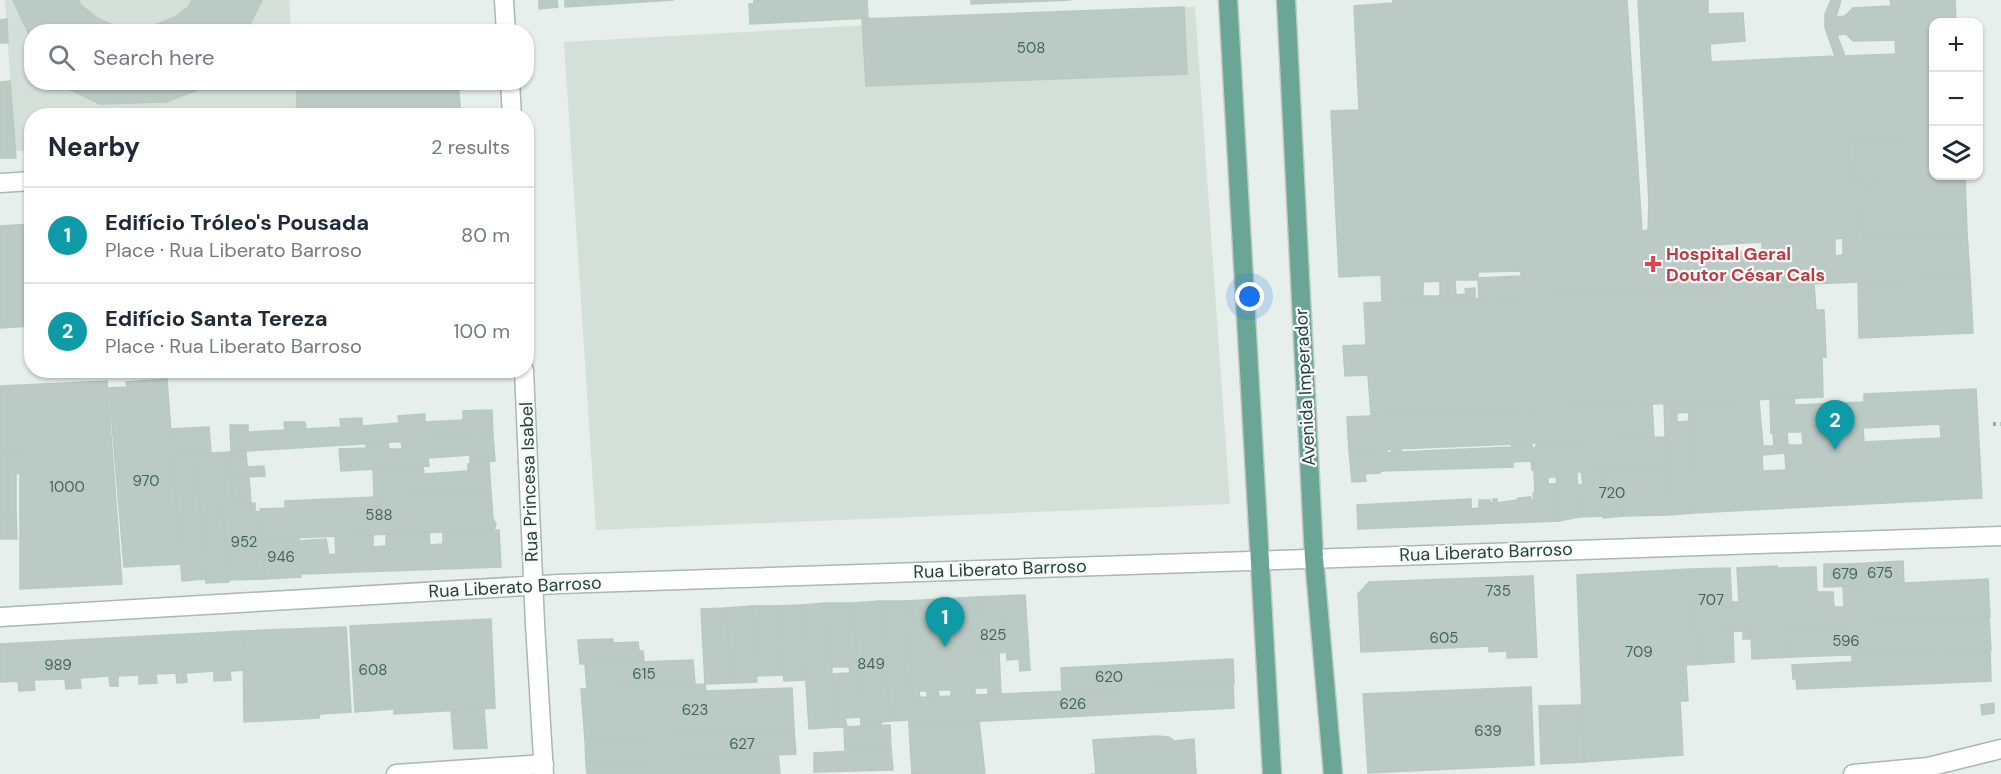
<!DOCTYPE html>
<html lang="en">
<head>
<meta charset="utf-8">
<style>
	:root { --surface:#fff; --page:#f6f6f7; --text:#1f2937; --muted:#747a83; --line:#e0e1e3; --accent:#db2777 }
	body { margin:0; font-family:"DM Sans",sans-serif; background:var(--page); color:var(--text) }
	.controls { position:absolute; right:18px; top:18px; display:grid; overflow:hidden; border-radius:12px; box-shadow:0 2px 4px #0004 }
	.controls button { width:54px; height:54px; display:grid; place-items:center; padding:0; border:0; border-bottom:2px solid var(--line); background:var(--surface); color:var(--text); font:30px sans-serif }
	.you { position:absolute; left:1250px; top:297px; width:21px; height:21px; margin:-15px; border:4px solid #fff; border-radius:50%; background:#1a73e8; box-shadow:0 0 0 9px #1a73e833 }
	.badge { display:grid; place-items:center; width:39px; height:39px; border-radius:50%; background:var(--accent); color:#fff; font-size:20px; font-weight:700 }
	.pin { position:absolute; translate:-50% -50px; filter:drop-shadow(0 2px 3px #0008) }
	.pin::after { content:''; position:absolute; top:32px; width:21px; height:18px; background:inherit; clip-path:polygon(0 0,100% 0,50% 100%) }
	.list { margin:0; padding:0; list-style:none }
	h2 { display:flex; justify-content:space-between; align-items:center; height:78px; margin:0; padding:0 24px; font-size:26px }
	h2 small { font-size:20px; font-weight:400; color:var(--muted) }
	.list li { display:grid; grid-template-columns:39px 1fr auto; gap:18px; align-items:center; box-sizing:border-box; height:96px; padding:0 24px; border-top:2px solid var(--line) }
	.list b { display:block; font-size:22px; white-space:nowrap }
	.list p { margin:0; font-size:20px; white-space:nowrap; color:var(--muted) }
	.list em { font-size:20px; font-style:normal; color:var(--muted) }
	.icon { flex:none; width:33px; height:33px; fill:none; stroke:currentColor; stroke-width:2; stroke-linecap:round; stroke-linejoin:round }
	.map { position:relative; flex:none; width:2001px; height:774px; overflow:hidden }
	.search { position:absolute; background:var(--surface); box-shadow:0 2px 4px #0004; left:24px; top:24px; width:510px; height:66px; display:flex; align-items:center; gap:15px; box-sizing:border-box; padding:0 21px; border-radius:24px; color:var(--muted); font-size:22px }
	.panel { position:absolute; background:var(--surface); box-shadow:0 2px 4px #0004; left:24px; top:108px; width:510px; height:270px; border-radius:24px }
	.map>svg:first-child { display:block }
	.built { fill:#d4dfda }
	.building { fill:#bbcac4; stroke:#b8c9c2; stroke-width:1.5; fill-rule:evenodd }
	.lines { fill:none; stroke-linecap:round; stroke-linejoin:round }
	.service-casing { stroke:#a8b8b2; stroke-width:21 }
	.minor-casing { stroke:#a8b8b2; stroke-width:21 }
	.primary-casing { stroke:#c2cac8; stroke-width:21 }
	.path { stroke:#86b3a5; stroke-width:4; stroke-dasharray:3 4.5; stroke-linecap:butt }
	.service { stroke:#fff; stroke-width:18 }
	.minor { stroke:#fff; stroke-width:18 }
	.primary { stroke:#6aa596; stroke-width:18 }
	.health-dot { fill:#e0444e; stroke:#f7fbf9; stroke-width:2 }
	.labels { text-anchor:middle; stroke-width:4.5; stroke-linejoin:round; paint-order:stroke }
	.number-label { font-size:15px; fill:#4a645c }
	.health-label { font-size:18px; font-weight:bold; fill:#be3a42; stroke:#f7fbf9; text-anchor:start }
	.street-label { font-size:18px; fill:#24423a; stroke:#f7fbf9 }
</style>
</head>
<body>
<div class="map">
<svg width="2001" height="774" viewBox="0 0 2001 774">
	<rect width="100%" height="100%" fill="#e6efeb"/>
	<g class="built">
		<polygon points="5,0 289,0 291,31 32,32 32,82 294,83 297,115 32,116 31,150 15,151"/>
		<polygon points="1195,7 1230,504 596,530 564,42"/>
	</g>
	<g class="building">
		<polygon points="13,0 79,0 81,5 97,18 117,27 138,27 155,25 175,17 188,7 192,0 262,0 246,32 32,32 32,41"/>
		<polygon points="539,0 557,0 558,7 539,9"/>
		<polygon points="565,0 674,0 565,7"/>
		<polygon points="754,0 867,0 868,18 750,24 749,4 754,4"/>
		<polygon points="971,0 1071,0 971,4"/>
		<path d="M1393 0H1627L1642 231 1648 230 1649 203 1638 0H1708V14L1743 13 1745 41 1710 44 1711 62 1835 56 1825 27V14L1831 0H1841L1836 17 1845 16 1853 8 1891 6 1890 0H1955L1956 22H1934V135L1848 140 1850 178 1875 176 1876 187H1864L1865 194H1860L1863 238 1967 233 1970 277 1479 299 1478 280H1455L1456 295 1466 294 1465 289 1475 288V299L1382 303 1381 275 1339 277 1331 111 1359 110 1354 6 1393 3ZM1846 34 1853 41 1895 40 1896 54 1845 56 1837 35ZM1843 238V255L1835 256V239ZM1762 242V251L1713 253 1712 245ZM1520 271 1522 276 1478 278V272ZM1440 281V296H1423V282Z"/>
		<polygon points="1184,7 1187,74 866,86 862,19"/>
		<polygon points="7,19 8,43 0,43 0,20"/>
		<polygon points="10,81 16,158 0,158 0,82"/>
		<polygon points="54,82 218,82 166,102 100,104"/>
		<polygon points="296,82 458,82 461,116 297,116"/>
		<polygon points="1934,135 1934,176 1965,176 1967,233 1863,238 1860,194 1865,194 1864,187 1876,187 1875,176 1850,178 1848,140"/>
		<polygon points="32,224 32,326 0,328 0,226"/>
		<polygon points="1970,277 1973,333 1859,338 1858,283"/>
		<polygon points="1814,285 1816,310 1824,310 1826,357 1822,357 1823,397 1371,416 1368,375 1345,376 1343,346 1366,345 1364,303"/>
		<polygon points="167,379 181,564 124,567 109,388 127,387 126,382"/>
		<polygon points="107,381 122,584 20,589 20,452 0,453 0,386"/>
		<path d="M1976 389 1982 498 1693 513 1688 403 1759 400 1763 446H1774L1773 433H1771L1770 399 1794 398 1795 405 1864 402V394ZM1940 424 1941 438 1864 442 1863 428ZM1787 432H1802L1803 445H1788ZM1785 453 1786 470 1763 471 1762 455Z"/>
		<polygon points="1688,403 1689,412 1677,413 1677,422 1689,421 1693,513 1668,515 1664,404"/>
		<polygon points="1652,404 1654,438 1349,451 1347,417"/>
		<polygon points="492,410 493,436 231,452 230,425 248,425 248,432 285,430 284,422 305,422 306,429 341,427 340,419 362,418 362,426 399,423 398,416 425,414 425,422 463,420 463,411"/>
		<polygon points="209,427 211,453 173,456 171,429"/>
		<polygon points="493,436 495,461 470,463 470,455 428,458 429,466 341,471 339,449 366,448 366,444 388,442 389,449 402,449 401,441"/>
		<polygon points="1665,437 1666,468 1556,473 1556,477 1548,477 1548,484 1557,484 1559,521 1358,529 1357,505 1471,499 1471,509 1479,508 1479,500 1490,500 1490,503 1493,503 1493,499 1497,499 1497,503 1517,500 1517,502 1518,498 1531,497 1531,500 1534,500 1533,493 1535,493 1534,470 1532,470 1531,461 1513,462 1513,467 1381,471 1380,473 1365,474 1366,481 1352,482 1349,451 1387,449 1387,452 1391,453 1391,451 1401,449 1401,452 1512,447 1511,444 1532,443 1532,448 1536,447 1536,443 1553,442 1555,449 1555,442"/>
		<polygon points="246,451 247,467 264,466 265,476 231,478 230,452"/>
		<polygon points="20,452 20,473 16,474 16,513 0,513 0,453"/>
		<polygon points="230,452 233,504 222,504 229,582 206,583 196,454"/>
		<polygon points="196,454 205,579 182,581 173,456"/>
		<polygon points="489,462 491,492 374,497 373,469 423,466 424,474 468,471 468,464"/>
		<polygon points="1666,468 1668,515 1623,516 1620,470"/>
		<polygon points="1620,470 1623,516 1603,518 1601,471"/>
		<polygon points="1601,471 1603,516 1579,517 1579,485 1583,484 1581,472"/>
		<polygon points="1577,472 1579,517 1559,521 1556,473"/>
		<polygon points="249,477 251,503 233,504 231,478"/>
		<polygon points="491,492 493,519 496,524 494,530 262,539 260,509 285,508 285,501"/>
		<polygon points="255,503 255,511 260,512 265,579 229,580 222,504"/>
		<polygon points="0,513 16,513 17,539 0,539"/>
		<polygon points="499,530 501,567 301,574 298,541 326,539 329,555 336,554 335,536 373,535 373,547 386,546 386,534 429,533 430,545 443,544 443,532"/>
		<polygon points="299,537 301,577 265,579 262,539"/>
		<polygon points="1903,561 1904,583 1852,586 1851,564"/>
		<polygon points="1824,564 1851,564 1852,586 1824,587"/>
		<polygon points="1777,566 1777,568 1816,567 1817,592 1833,592 1834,607 1844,607 1843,586 1988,579 1990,617 1788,628 1790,657 1752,659 1751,631 1733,631 1731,602 1739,602 1737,568"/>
		<polygon points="1730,568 1733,631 1694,632 1691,569"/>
		<polygon points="1691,569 1694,632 1701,632 1704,664 1686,665 1688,701 1680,701 1683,755 1584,762 1577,575"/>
		<polygon points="1533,576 1537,657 1507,658 1507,651 1489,652 1489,646 1361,652 1358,594 1369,582"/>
		<polygon points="1025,595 1030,670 1020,671 1019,659 1007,660 1003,596"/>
		<polygon points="1003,596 1007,652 982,654 978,597"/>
		<polygon points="978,597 982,654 999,653 1001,694 988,695 988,688 975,688 975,695 951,696 951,690 938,690 939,697 927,698 927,691 919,691 920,697 908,698 907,675 912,674 906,601"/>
		<polygon points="880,601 906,601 912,674 907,675 908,720 890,721"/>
		<polygon points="880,601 890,721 881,722 881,725 861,726 853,603"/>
		<polygon points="827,603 853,603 861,717 845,718 847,727 836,727 832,674 850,673 849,667 832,667"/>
		<polygon points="827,603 836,727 809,729 801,605"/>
		<polygon points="801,605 805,680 784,681 776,606"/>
		<polygon points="752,606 776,606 783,675 757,676"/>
		<polygon points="752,606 757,682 731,683 726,608"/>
		<polygon points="726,608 731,683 705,684 701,609"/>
		<polygon points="1989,618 1991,650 1790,657 1788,628"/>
		<polygon points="491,619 495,708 394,714 394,709 355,712 350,626"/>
		<polygon points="346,627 351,712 320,714 319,718 244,722 243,631"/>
		<polygon points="243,631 244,670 230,671 231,680 214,681 214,671 186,673 187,682 177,683 176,673 156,674 157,683 139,684 139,675 118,676 118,686 110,686 109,676 80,678 81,688 66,689 65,679 34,680 35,690 19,691 18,681 0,682 0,644"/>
		<polygon points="1733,631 1734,662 1704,664 1701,632"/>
		<rect x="1743" y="631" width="8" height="8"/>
		<polygon points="613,639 613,643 638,642 639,651 643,651 644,661 580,664 578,640"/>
		<polygon points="1990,650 1991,681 1797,689 1796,679 1793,679 1792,665 1852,662 1852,655"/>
		<polygon points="1233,659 1234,684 1062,692 1061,668"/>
		<polygon points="693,660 695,684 587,689 585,664"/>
		<polygon points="705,684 706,691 792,688 794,729 585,740 581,689"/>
		<polygon points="1233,684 1234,708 909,725 908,698"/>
		<polygon points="1531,687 1534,765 1368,773 1363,694"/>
		<polygon points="1994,703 1994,713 1982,715 1981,705"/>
		<polygon points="1582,705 1584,762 1541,764 1539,706"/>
		<polygon points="484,708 487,748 454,749 451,710"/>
		<polygon points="979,721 985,774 912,774 909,725"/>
		<polygon points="890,725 891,749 845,751 844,727"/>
		<polygon points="794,729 796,754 586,764 585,740"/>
		<polygon points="1156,736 1169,737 1174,741 1194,739 1196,774 1091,774 1096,774 1093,740"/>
		<polygon points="891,749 893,770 814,772 814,753"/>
		<polygon points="778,754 780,774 587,774 586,764"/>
	</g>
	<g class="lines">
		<g class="service-casing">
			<g id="service">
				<polyline points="396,774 544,764"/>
				<polyline points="1853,774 1928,767 2001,749"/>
			</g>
		</g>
		<g class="minor-casing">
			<g id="minor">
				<polyline points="504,0 506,32"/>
				<polyline points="510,82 512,116"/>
				<polyline points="0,183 32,181"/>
				<polyline points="524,370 535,624 544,774"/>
				<polyline points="0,617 559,584 2001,536"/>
			</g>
		</g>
		<g class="primary-casing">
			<g id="primary">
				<polyline points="1228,0 1272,774"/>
				<polyline points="1286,0 1314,558 1333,774"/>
			</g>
		</g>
		<polyline class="path" points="1993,424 2001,424"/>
		<use href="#service" class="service"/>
		<use href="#minor" class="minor"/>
		<use href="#primary" class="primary"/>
	</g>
	<path class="health-dot" d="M1650 255h6v6h6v6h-6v6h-6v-6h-6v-6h6z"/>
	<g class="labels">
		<g class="number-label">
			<text x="1031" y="53">508</text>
			<text x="146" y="486">970</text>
			<text x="67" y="492">1000</text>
			<text x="1612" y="498">720</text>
			<text x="379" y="520">588</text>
			<text x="244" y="547">952</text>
			<text x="281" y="562">946</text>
			<text x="1880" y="578">675</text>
			<text x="1845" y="579">679</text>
			<text x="1498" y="596">735</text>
			<text x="1711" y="605">707</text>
			<text x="993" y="640">825</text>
			<text x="1444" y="643">605</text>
			<text x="1846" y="646">596</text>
			<text x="1639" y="657">709</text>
			<text x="871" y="669">849</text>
			<text x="58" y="670">989</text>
			<text x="373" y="675">608</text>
			<text x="644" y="679">615</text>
			<text x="1109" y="682">620</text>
			<text x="1073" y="709">626</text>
			<text x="695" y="715">623</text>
			<text x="1488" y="736">639</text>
			<text x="742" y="749">627</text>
		</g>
		<g class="health-label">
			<text x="1666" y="260">Hospital Geral<tspan x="1666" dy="21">Doutor César Cals</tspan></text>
		</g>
		<g class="street-label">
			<text transform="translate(1305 387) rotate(-93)" y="6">Avenida Imperador</text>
			<text transform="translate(529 482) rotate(-92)" y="6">Rua Princesa Isabel</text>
			<text transform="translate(1486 552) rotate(-2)" y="6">Rua Liberato Barroso</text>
			<text transform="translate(1000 569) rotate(-2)" y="6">Rua Liberato Barroso</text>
			<text transform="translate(515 587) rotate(-3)" y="6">Rua Liberato Barroso</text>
		</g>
	</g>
</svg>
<div class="controls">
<button>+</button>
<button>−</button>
<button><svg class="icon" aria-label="layers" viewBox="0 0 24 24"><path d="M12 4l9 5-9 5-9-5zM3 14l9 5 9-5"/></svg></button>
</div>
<div class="you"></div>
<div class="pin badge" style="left:945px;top:647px;background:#0f9aa8">1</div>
<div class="pin badge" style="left:1835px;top:450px;background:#0f9aa8">2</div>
<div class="search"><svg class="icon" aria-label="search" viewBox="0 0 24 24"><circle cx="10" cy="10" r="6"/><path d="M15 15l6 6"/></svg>Search here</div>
<section class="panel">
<h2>Nearby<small>2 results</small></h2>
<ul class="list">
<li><span class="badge" style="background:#0f9aa8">1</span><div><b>Edifício Tróleo's Pousada</b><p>Place · Rua Liberato Barroso</p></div><em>80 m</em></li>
<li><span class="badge" style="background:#0f9aa8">2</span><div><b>Edifício Santa Tereza</b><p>Place · Rua Liberato Barroso</p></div><em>100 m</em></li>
</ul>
</section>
</div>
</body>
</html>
